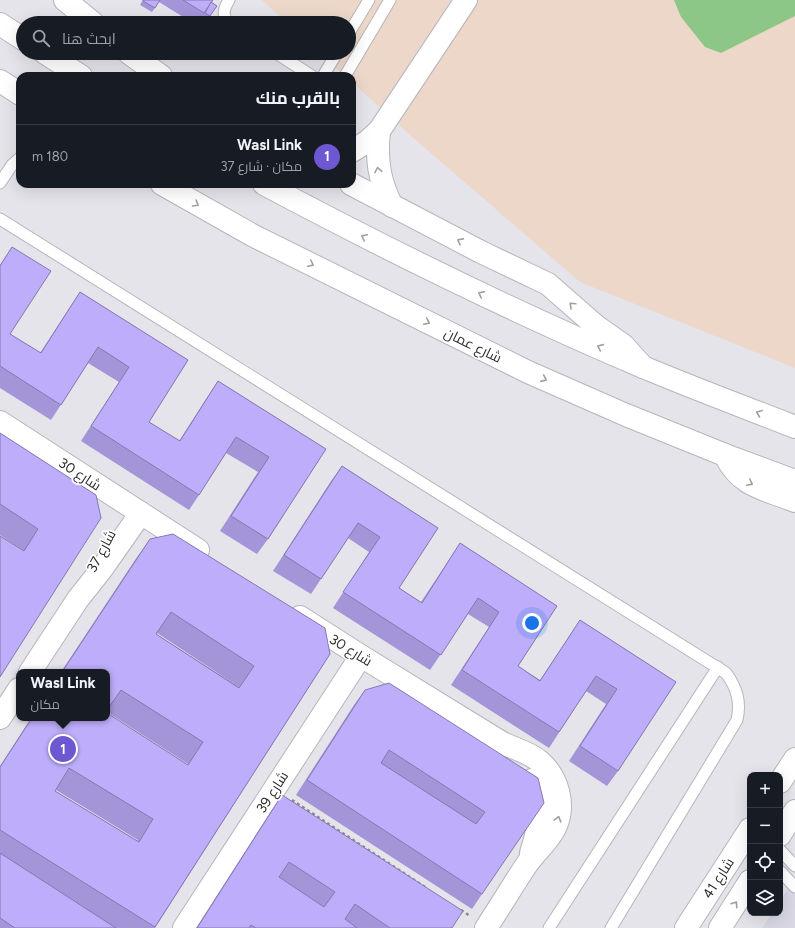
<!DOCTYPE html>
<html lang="ar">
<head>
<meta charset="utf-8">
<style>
	:root { --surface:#171b24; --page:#242831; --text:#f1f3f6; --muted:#9ea1a6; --line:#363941; --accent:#6d58d2 }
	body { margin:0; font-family:Figtree,Cairo,sans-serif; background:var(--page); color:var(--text); direction:rtl }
	.controls { position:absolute; right:12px; bottom:12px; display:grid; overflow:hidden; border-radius:8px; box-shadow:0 4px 16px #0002 }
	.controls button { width:36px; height:36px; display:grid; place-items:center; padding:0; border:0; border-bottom:1px solid var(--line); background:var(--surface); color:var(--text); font:20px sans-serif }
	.you { position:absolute; left:532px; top:623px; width:14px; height:14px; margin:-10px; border:3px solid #fff; border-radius:50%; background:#1a73e8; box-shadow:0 0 0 6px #1a73e833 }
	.badge { display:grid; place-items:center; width:26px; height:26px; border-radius:50%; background:var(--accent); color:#fff; font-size:13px; font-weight:700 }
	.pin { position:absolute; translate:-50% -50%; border:2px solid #fff; box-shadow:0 1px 4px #0006 }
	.popup { position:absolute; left:16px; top:669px; width:94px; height:52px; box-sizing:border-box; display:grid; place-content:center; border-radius:8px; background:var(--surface); filter:drop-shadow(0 1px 3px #0005); font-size:13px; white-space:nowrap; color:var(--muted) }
	.popup b { font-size:15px; color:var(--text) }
	.popup::after { content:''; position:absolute; left:50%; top:100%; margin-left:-8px; border:8px solid transparent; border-top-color:var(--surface) }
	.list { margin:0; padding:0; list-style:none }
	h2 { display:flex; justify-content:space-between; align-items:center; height:52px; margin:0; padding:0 16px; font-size:17px }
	h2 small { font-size:13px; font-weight:400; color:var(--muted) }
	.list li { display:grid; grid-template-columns:26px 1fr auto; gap:12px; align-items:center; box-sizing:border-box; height:64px; padding:0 16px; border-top:1px solid var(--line) }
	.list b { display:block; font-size:15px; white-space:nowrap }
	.list p { margin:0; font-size:13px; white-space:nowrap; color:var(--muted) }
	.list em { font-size:13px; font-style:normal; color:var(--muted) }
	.icon { flex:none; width:22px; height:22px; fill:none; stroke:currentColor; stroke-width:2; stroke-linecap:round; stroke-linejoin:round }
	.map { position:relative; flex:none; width:795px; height:928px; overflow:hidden; direction:ltr }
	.search { position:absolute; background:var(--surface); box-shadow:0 4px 16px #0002; left:16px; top:16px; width:340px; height:44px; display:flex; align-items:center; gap:10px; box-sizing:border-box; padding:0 14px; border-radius:22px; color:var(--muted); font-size:15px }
	.panel { position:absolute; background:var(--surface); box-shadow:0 4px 16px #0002; left:16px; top:72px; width:340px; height:116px; border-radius:12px; direction:rtl }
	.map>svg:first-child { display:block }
	.built { fill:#d9d7e4 }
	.industrial { fill:#ecd7c9 }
	.green { fill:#8cc787 }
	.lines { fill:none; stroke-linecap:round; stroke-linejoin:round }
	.service-casing { stroke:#b6b5bc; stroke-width:13 }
	.minor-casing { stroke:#b6b5bc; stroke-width:24 }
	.tertiary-casing { stroke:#b6b5bc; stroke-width:24 }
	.primary-casing { stroke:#b6b5bc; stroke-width:24 }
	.path { stroke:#8b8a8e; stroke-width:2.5; stroke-dasharray:3 3; stroke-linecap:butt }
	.service { stroke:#fff; stroke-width:11 }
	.minor { stroke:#fff; stroke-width:22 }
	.tertiary { stroke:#fff; stroke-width:22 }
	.primary { stroke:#fff; stroke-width:22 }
	.wall { fill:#a395d8; fill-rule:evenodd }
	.building { fill:#beadfb; stroke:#8579b0; fill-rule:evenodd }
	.oneway { stroke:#a0a0a1 }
	.labels { text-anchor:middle; stroke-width:3.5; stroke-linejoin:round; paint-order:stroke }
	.street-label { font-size:14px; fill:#2d2d2f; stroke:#fff }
</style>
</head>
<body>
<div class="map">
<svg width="795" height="928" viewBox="0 0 795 928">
	<rect width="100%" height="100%" fill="#e5e4ea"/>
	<polygon class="built" points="795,878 795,928 762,928 772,913 780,913 780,901"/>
	<polygon class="industrial" points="262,0 795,0 795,368 580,282 410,135 352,82 352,76 345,76 320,53 349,53 349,23 287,23"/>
	<polygon class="green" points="674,0 795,0 795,16 721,53 705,47 681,17"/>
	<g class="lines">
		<g class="service-casing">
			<g id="service">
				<path d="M229 0C224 8 221 16 229 23"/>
				<polyline points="349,33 369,0"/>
				<polyline points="276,53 312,76"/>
				<polyline points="323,76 337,53"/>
				<polyline points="345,76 390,0"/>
				<polyline points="0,183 12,165 20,158"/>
				<path d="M0 219 726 673C737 688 741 702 737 720L611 928"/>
				<polyline points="780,850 795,866"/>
				<polyline points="780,871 795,887"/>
				<polyline points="549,928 718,667"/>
			</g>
		</g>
		<g class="minor-casing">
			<g id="minor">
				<polyline points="65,0 93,23"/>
				<polyline points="129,53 161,76"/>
				<path d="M379 131C376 159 379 181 392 206"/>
				<polyline points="352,151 368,141 379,131 466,0"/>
				<polyline points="351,184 481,252 548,284 596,326 623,345 643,367"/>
				<polyline points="0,422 198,550"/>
				<path d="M300 617 361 656 504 744C516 749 530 753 539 761 558 777 566 805 555 828 548 842 536 851 527 864 513 885 500 907 486 928"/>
				<polyline points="30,672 78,599 101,570 141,513"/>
				<polyline points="0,718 19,689"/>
				<path d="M531 853C539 828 544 806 532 780"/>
				<polyline points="184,928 361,656"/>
			</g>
		</g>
		<g class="tertiary-casing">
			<g id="tertiary">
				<polyline points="780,782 795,759"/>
				<polyline points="780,835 795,811"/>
				<polyline points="686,928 750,829"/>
				<polyline points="720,928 750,881"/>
			</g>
		</g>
		<g class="primary-casing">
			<g id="primary">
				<polyline points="0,24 23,39"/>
				<polyline points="45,53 81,76"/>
				<polyline points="0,81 20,94"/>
				<polyline points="162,184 252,235 528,372 626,415 725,455 795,481"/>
				<path d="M264 184C388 250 514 312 643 367 693 388 744 407 795 427"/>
				<path d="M725 455C740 487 765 489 795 501"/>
			</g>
		</g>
		<g class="path">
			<polyline points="292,800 425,887"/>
			<polyline points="461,910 470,916"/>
		</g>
		<use href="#service" class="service"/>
		<use href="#minor" class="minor"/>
		<use href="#tertiary" class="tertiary"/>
		<use href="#primary" class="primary"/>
	</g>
	<g class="wall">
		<polygon points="143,0 213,0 211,2 217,6 207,20 202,17 197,23 193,23 159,2 152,12 140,5"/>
		<polygon points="12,247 10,334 40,353 70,307 80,292 188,360 149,422 179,441 208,396 218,381 326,449 268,539 257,554 220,531 258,472 226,453 199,495 189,510 81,441 119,382 88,363 51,420 0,388 0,265"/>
		<polygon points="0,433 96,495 0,677 24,551 0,535"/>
		<polygon points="342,466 438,528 399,588 421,602 460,543 557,606 518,666 540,680 580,620 676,682 618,771 607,786 569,761 606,704 586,691 549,748 451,685 489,627 468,614 430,670 333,608 369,552 348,538 311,594 273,571 331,481"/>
		<path d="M150 539 330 654 155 928H0V766L31 718H107L188 765V764L107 712V672H61L135 560ZM157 633 239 687 156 634ZM56 790 138 840V841L55 791Z"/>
		<polygon points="365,690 538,778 482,894 472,909 296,795 354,705"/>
		<polygon points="282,795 452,928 196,928 271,811"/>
	</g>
	<g class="building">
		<polygon points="143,0 160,0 155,8 143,1"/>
		<polygon points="183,0 213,0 204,13"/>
		<polygon points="211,2 217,6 210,16 205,13"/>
		<polygon points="12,247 51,271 10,334 41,353 80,292 188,360 149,422 180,441 218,381 326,449 268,539 231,516 269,457 236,437 199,495 91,426 129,367 98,347 61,405 0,366 0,266"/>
		<polygon points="0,433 96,495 101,518 0,677 0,536 24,551 38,529 0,504"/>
		<polygon points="342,466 438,528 399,588 422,603 460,543 557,606 518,666 540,681 580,620 676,682 618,771 580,746 617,689 596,676 559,732 462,670 499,612 478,598 441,655 343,592 380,537 358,523 321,579 284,555"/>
		<path d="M173 534 325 628 330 654 155 927 0 830V767L32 718H107V713L188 765 203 742 121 690 107 710V672H62L150 539ZM171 612 254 666 239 688 156 634ZM69 768 153 819 139 842 55 791Z"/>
		<path d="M389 683 538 778 544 803 482 894 307 780 365 690ZM389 750 485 812 476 824 381 763Z"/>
		<path d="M282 795 463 911 452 928H390L355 904 345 919 357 928H256L251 925 249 928H197ZM289 862 335 892 324 907 279 877Z"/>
		<polygon points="0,853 116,928 15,928 0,918"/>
	</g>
	<defs><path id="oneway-chevron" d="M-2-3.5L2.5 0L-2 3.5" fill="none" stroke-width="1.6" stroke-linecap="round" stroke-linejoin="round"/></defs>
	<g class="oneway">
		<use href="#oneway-chevron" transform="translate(378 170) rotate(-100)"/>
		<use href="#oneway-chevron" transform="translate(196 204) rotate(31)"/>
		<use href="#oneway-chevron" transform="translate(364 237) rotate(-154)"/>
		<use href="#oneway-chevron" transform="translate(460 241) rotate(-152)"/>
		<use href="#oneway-chevron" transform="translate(311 264) rotate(26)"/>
		<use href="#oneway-chevron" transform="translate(481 294) rotate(-154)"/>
		<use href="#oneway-chevron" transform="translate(572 305) rotate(-137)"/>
		<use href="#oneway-chevron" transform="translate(427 322) rotate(26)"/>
		<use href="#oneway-chevron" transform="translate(600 347) rotate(-156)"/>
		<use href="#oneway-chevron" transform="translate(544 379) rotate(24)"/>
		<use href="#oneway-chevron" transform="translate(759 413) rotate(-158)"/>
		<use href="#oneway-chevron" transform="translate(750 483) rotate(26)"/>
		<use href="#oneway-chevron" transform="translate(558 819) rotate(-75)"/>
		<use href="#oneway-chevron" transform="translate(735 904) rotate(-57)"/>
	</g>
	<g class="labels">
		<g class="street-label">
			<text transform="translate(473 345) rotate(26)" y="5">شارع عمان</text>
			<text transform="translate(80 474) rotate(33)" y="5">شارع 30</text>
			<text transform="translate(101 551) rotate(-62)" y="5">شارع 37</text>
			<text transform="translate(351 650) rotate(32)" y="5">شارع 30</text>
			<text transform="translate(272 792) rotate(-57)" y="5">شارع 39</text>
			<text transform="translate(718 878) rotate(-57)" y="5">شارع 41</text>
		</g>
	</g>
</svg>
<div class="controls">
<button>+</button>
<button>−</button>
<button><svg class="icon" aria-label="locate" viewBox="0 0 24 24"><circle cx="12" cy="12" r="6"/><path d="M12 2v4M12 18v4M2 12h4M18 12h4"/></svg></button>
<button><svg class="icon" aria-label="layers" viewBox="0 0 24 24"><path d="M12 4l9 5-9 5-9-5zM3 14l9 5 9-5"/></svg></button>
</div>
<div class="you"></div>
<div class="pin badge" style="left:63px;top:749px">1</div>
<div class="popup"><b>Wasl Link</b>مكان</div>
<div class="search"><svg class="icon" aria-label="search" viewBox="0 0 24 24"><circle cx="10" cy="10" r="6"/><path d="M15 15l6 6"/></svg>ابحث هنا</div>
<section class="panel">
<h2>بالقرب منك<small></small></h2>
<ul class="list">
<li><span class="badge">1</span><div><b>Wasl Link</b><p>مكان · شارع 37</p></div><em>180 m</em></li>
</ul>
</section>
</div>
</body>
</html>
